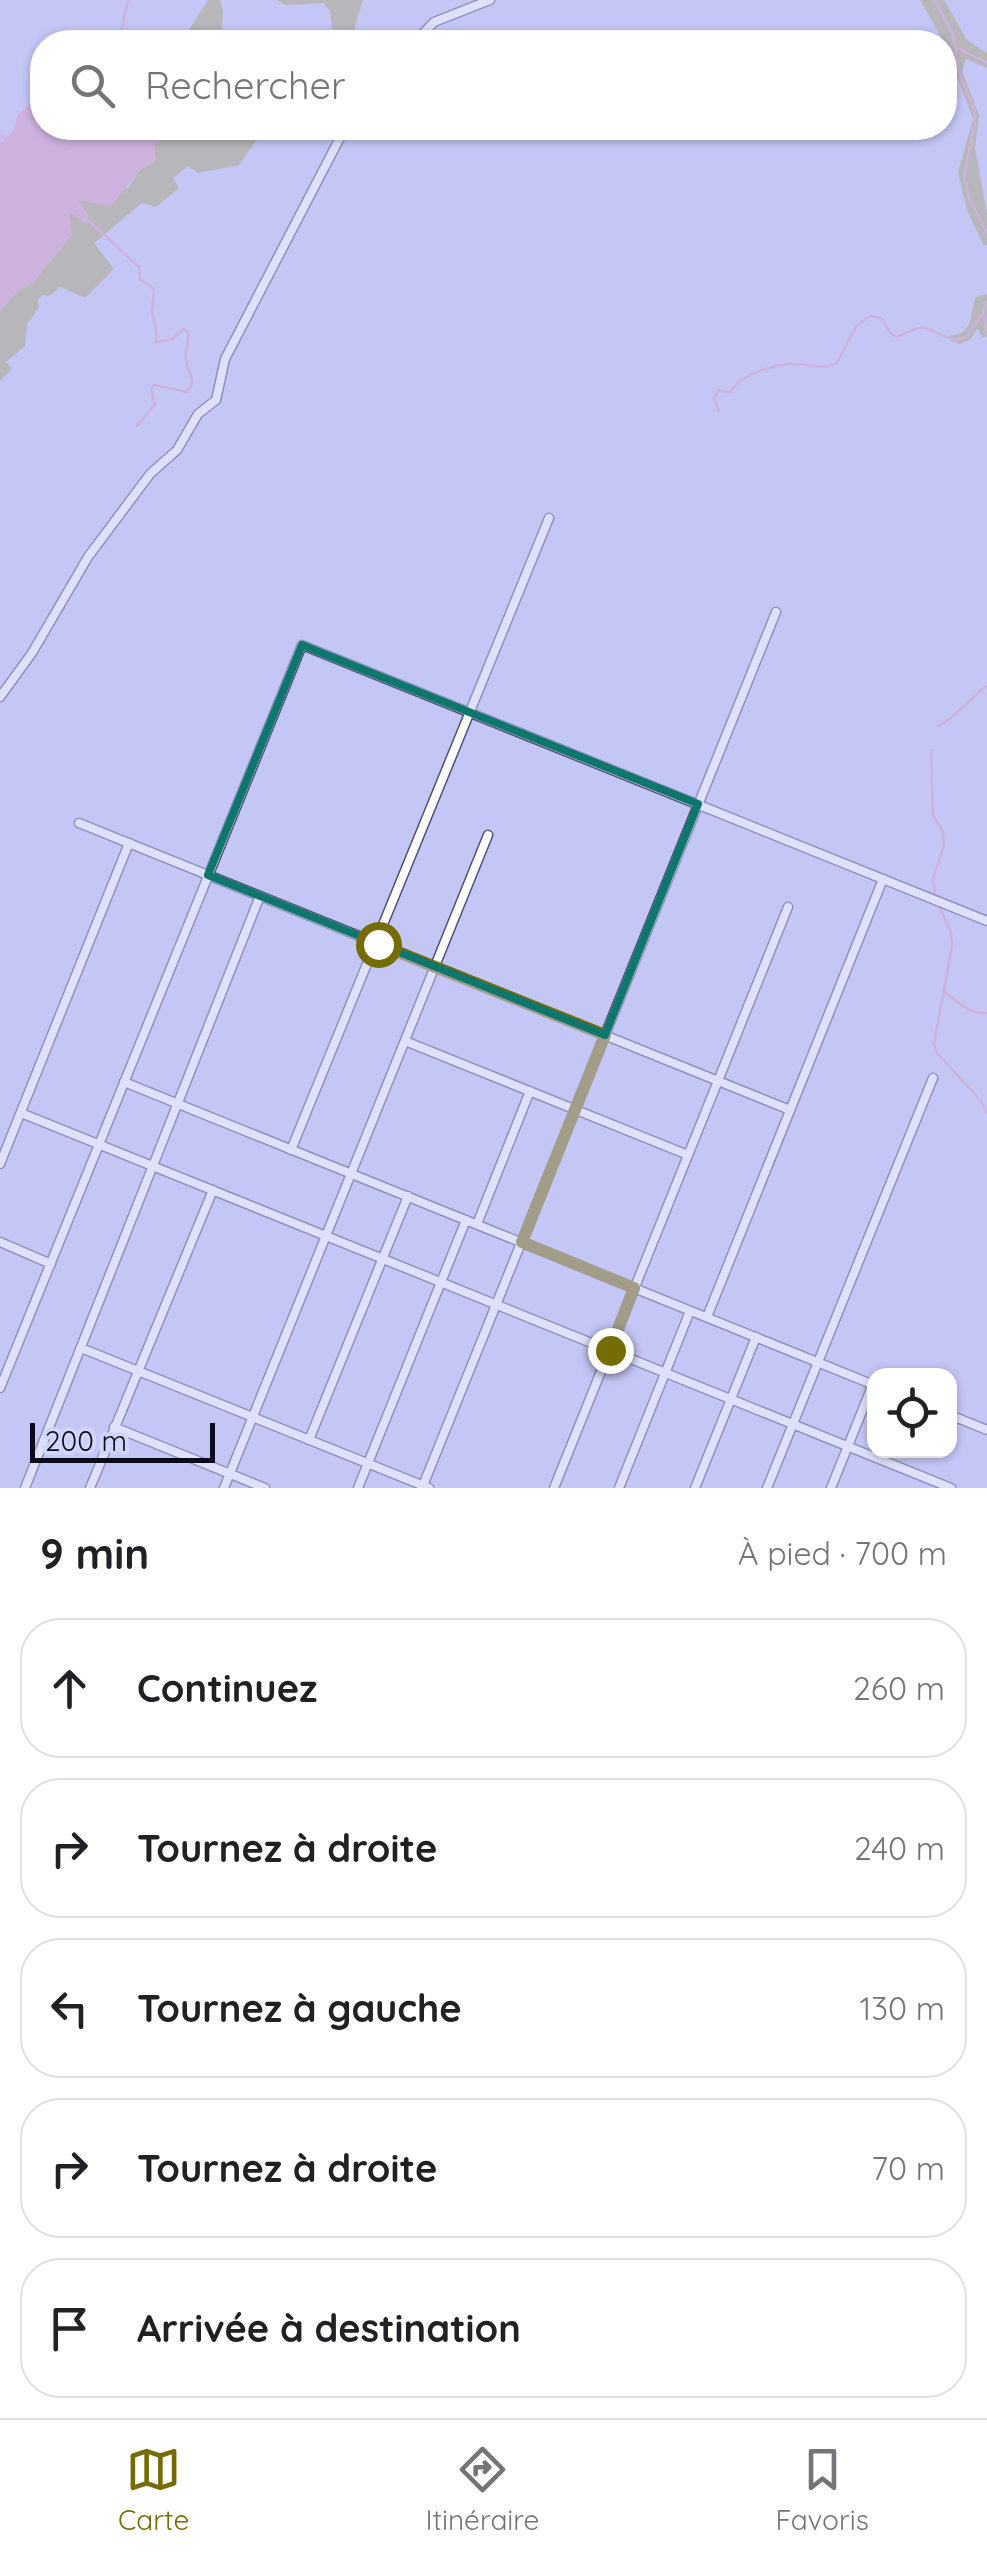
<!DOCTYPE html>
<html lang="fr">
<head>
<meta charset="utf-8">
<style>
	:root { --surface:#fff; --page:#f2f2f2; --text:#202124; --muted:#757577; --line:#e0e0e0; --accent:#766c06 }
	body { margin:0; font-family:Quicksand,sans-serif; background:var(--page); color:var(--text) }
	.controls { position:absolute; right:30px; bottom:30px; display:grid; overflow:hidden; border-radius:20px; box-shadow:0 2px 8px #0004 }
	.controls button { width:90px; height:90px; display:grid; place-items:center; padding:0; border:0; border-bottom:2px solid var(--line); background:var(--surface); color:var(--text); font:50px sans-serif }
	.scale { position:absolute; left:30px; bottom:25px; width:185px; box-sizing:border-box; padding-left:10px; border:5px solid #0b0b1a; border-top:0; font-size:28px; line-height:35px; white-space:nowrap; color:#0b0b1a; -webkit-text-stroke:8px #d2d5fb; paint-order:stroke }
	.stop { position:absolute; width:30px; height:30px; margin:-22px; border:8px solid #766c06; border-radius:50%; background:#fff }
	.stop.end { background:#766c06; border-color:#fff; box-shadow:0 2px 10px #0008 }
	.list { margin:0; padding:0; list-style:none }
	h2 { display:flex; justify-content:space-between; align-items:center; height:130px; margin:0; padding:0 40px; font-size:42px }
	h2 small { font-size:32px; font-weight:400; color:var(--muted) }
	.list li { display:grid; grid-template-columns:65px 1fr auto; gap:30px; align-items:center; box-sizing:border-box; height:140px; margin:0 20px 20px; padding:0 20px; border:2px solid var(--line); border-radius:40px }
	.list b { display:block; font-size:38px; white-space:nowrap }
	.list em { font-size:32px; font-style:normal; color:var(--muted) }
	.icon { flex:none; width:55px; height:55px; fill:none; stroke:currentColor; stroke-width:2; stroke-linecap:round; stroke-linejoin:round }
	.map { position:relative; flex:none; width:987px; height:1488px; overflow:hidden }
	.search { position:absolute; background:var(--surface); box-shadow:0 2px 8px #0004; left:30px; right:30px; top:30px; height:110px; display:flex; align-items:center; gap:25px; box-sizing:border-box; padding:0 35px; border-radius:40px; color:var(--muted); font-size:38px }
	.sheet { height:930px; background:var(--surface) }
	nav { display:flex; justify-content:space-around; align-items:center; box-sizing:border-box; height:140px; border-top:2px solid var(--line); background:var(--surface); font-size:28px; color:var(--muted) }
	nav a { display:grid; justify-items:center; gap:5px }
	nav .on { color:var(--accent) }
	.map>svg:first-child { display:block }
	.green { fill:#a7a272 }
	.water { fill:#da9ac1 }
	.lines { fill:none; stroke-linecap:round; stroke-linejoin:round }
	.stream { stroke:#da9ac1; stroke-width:2.5 }
	.minor-casing { stroke:#4f5078; stroke-width:11 }
	.minor { stroke:#fff; stroke-width:8 }
	.route { stroke:#766c06; stroke-width:12 }
	.marked { fill:none; stroke:#0f766e; stroke-width:8; stroke-linejoin:round }
</style>
</head>
<body>
<div class="map">
<svg width="987" height="1488" viewBox="0 0 987 1488">
	<rect width="100%" height="100%" fill="#c4c7f6"/>
	<g class="green">
		<polygon points="208,0 220,0 223,11 221,42 181,42"/>
		<polygon points="277,0 363,0 353,33 332,29 330,11 324,3 285,5"/>
		<polygon points="920,0 944,0 967,40 987,53 987,68 966,59 962,71 979,115 975,148 987,214 987,246 983,244 967,210 958,172 973,119 944,42"/>
		<polygon points="169,128 252,128 261,134 239,165 198,173 188,166 173,178 179,188 156,207 142,203 94,243 114,269 85,298 60,287 49,296 42,295 38,300 39,308 27,324 25,346 6,362 12,369 0,381 0,311 19,290 33,283 68,211 87,223 77,200 128,188 139,171 155,160 154,145 166,136"/>
		<path d="M987 294V336L983 338 977 328 971 339 960 344 950 341 951 336C975 332 969 315 976 297Z"/>
	</g>
	<polygon class="water" points="42,95 42,128 169,128 166,136 154,145 156,160 139,171 111,206 78,200 88,215 87,224 69,212 72,235 33,283 19,290 0,311 0,143 13,131 18,114"/>
	<g class="lines">
		<g class="stream">
			<polyline points="935,0 953,35 961,79 974,109 975,122 964,177 969,198 987,233"/>
			<polyline points="119,42 128,0"/>
			<polyline points="958,48 987,63"/>
			<polyline points="0,135 5,140"/>
			<path d="M88 220 139 267 140 279 154 289 152 311 157 336 155 342 171 340 184 329 189 333C188 342 185 351 186 360 188 375 198 379 187 392L154 385 151 390 155 404 137 426"/>
			<polyline points="987,302 983,313 987,334"/>
			<path d="M719 411 714 398 719 390 730 392C743 373 773 364 796 364 812 364 821 371 837 363L857 325 871 316 881 318 891 334 897 337C934 319 922 331 956 340L966 337 983 313"/>
			<path d="M938 726C952 721 971 697 987 686"/>
			<polyline points="931,750 933,815 943,832 944,846 933,878 935,896"/>
			<polyline points="938,904 951,932 952,946 934,1044 937,1053 981,1101 987,1113"/>
			<path d="M943 990C955 1001 971 1015 987 1013"/>
		</g>
		<g class="minor-casing">
			<g id="minor">
				<polyline points="415,42 434,22 490,0"/>
				<polyline points="0,697 32,653 88,557 150,474 177,450 198,414 216,400 225,359 345,128"/>
				<polyline points="79,823 790,1110"/>
				<polyline points="405,1041 688,1155"/>
				<polyline points="124,1082 874,1385"/>
				<polyline points="21,1113 951,1488"/>
				<polyline points="291,1150 549,518"/>
				<polyline points="0,1164 129,843"/>
				<polyline points="477,1224 530,1091"/>
				<polyline points="0,1242 51,1264"/>
				<polyline points="707,1317 883,879"/>
				<polyline points="81,1348 429,1488"/>
				<polyline points="0,1388 302,645 987,921"/>
				<polyline points="950,1415 987,1430"/>
				<polyline points="114,1427 265,1488"/>
				<polyline points="309,1440 408,1196"/>
				<polyline points="25,1488 260,896"/>
				<polyline points="90,1488 213,1190"/>
				<polyline points="224,1488 488,835"/>
				<polyline points="358,1488 466,1220"/>
				<polyline points="422,1488 776,612"/>
				<polyline points="554,1488 788,907"/>
				<polyline points="619,1488 690,1311"/>
				<polyline points="695,1488 756,1337"/>
				<polyline points="767,1488 933,1078"/>
				<polyline points="831,1488 873,1384"/>
			</g>
		</g>
		<use href="#minor" class="minor"/>
	</g>
	<g class="lines">
		<polyline class="route" points="378,944 605,1035 522,1242 634,1288 610,1350"/>
	</g>
	<path d="M0 0H987V1488H0ZM302 645 698 804 605 1035 208 875Z" fill="#c4c7f6" fill-opacity=".55" fill-rule="evenodd"/>
	<path class="marked" d="M302 645 698 804 605 1035 208 875Z"/>
</svg>
<div class="controls">
<button><svg class="icon" aria-label="locate" viewBox="0 0 24 24"><circle cx="12" cy="12" r="6"/><path d="M12 2v4M12 18v4M2 12h4M18 12h4"/></svg></button>
</div>
<div class="scale">200 m</div>
<div class="stop" style="left:378px;top:944px"></div>
<div class="stop end" style="left:610px;top:1350px"></div>
<div class="search"><svg class="icon" aria-label="search" viewBox="0 0 24 24"><circle cx="10" cy="10" r="6"/><path d="M15 15l6 6"/></svg>Rechercher</div>
</div>
<section class="sheet">
<h2>9 min<small>À pied · 700 m</small></h2>
<ul class="list">
<li><svg class="icon" aria-label="ahead" viewBox="0 0 24 24"><path d="M12 20V5M6 11l6-6 6 6"/></svg><div><b>Continuez</b></div><em>260 m</em></li>
<li><svg class="icon" aria-label="right" viewBox="0 0 24 24"><path d="M7 20v-9h11M14 6l5 5-5 5"/></svg><div><b>Tournez à droite</b></div><em>240 m</em></li>
<li><svg class="icon" aria-label="left" viewBox="0 0 24 24"><path d="M17 20v-9H6M10 6l-5 5 5 5"/></svg><div><b>Tournez à gauche</b></div><em>130 m</em></li>
<li><svg class="icon" aria-label="right" viewBox="0 0 24 24"><path d="M7 20v-9h11M14 6l5 5-5 5"/></svg><div><b>Tournez à droite</b></div><em>70 m</em></li>
<li><svg class="icon" aria-label="arrive" viewBox="0 0 24 24"><path d="M6 21V4h12l-3 4 3 4H6"/></svg><div><b>Arrivée à destination</b></div></li>
</ul>
</section>
<nav>
<a class="on"><svg class="icon" aria-label="map" viewBox="0 0 24 24"><path d="M3 6l6-2 6 2 6-2v14l-6 2-6-2-6 2zM9 4v14M15 6v14"/></svg>Carte</a>
<a><svg class="icon" aria-label="directions" viewBox="0 0 24 24"><path d="M12 3l9 9-9 9-9-9zM9 14v-3h6M13 9l2 2-2 2"/></svg>Itinéraire</a>
<a><svg class="icon" aria-label="saved" viewBox="0 0 24 24"><path d="M7 4h10v16l-5-4-5 4z"/></svg>Favoris</a>
</nav>
</body>
</html>
